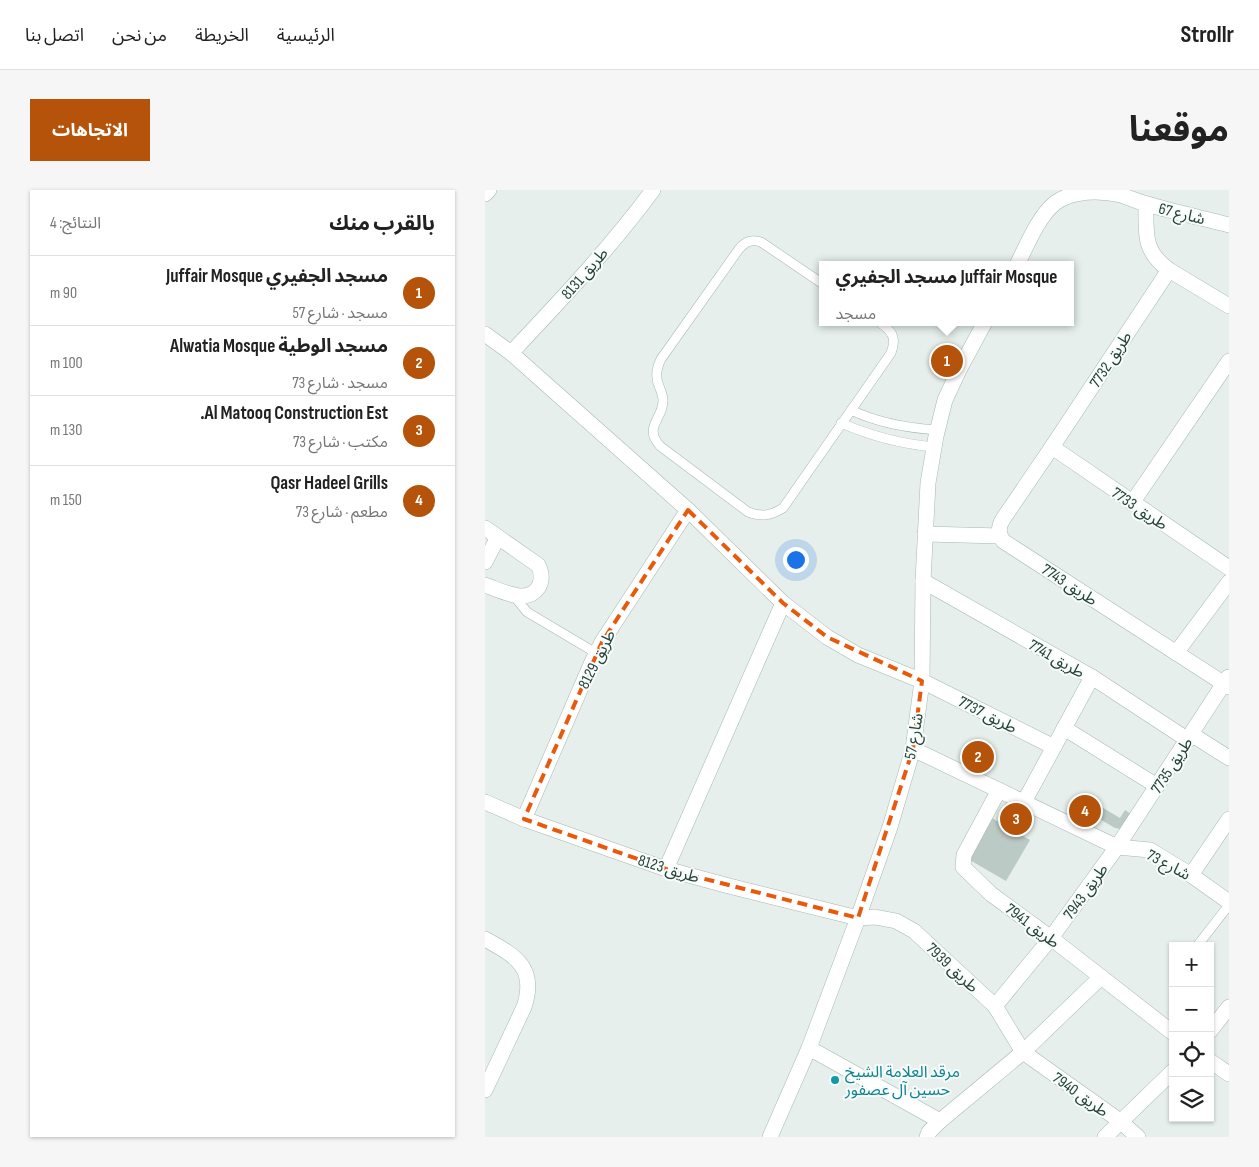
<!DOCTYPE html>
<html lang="ar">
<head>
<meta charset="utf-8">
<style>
	:root { --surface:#fff; --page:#f6f6f6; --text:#222; --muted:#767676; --line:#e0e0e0; --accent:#b45309 }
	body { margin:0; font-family:"Sofia Sans Condensed","Noto Sans Arabic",sans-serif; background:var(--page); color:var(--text); direction:rtl }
	.controls { position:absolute; right:15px; bottom:15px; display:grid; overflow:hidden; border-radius:0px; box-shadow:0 1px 4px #0004 }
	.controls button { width:45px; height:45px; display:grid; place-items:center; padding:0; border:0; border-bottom:1px solid var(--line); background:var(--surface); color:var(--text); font:25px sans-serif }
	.you { position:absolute; left:310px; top:369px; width:18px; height:18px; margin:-12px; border:4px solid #fff; border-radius:50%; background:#1a73e8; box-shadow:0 0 0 8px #1a73e833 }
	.badge { display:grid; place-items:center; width:32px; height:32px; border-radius:50%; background:var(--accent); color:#fff; font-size:16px; font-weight:700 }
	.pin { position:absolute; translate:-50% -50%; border:2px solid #fff; box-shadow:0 1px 5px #0006 }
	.popup { position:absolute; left:334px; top:71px; width:255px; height:65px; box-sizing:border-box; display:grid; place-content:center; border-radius:0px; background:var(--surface); filter:drop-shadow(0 1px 4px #0005); font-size:16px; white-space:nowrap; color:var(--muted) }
	.popup b { font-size:19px; color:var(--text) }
	.popup::after { content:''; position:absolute; left:50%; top:100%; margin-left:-10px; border:10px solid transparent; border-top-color:var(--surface) }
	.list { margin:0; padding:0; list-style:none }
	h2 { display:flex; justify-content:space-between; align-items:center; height:65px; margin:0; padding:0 20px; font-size:21px }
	h2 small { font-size:16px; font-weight:400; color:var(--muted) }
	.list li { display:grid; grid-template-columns:32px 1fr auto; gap:15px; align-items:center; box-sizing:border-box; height:70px; padding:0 20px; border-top:1px solid var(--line) }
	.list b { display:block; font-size:19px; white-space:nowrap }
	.list p { margin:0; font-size:16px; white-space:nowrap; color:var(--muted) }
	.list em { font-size:16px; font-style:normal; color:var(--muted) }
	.icon { flex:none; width:28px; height:28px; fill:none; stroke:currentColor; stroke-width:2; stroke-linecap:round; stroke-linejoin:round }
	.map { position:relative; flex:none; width:744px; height:947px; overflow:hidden; direction:ltr; border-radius:0px }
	header { display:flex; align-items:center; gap:30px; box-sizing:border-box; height:70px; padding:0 25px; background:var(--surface); border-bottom:1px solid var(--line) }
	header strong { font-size:24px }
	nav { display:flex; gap:28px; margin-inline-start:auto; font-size:18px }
	.intro { display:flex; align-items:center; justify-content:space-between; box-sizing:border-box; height:120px; padding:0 30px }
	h1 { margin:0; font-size:35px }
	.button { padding:12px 22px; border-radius:0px; background:var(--accent); color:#fff; font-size:18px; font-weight:700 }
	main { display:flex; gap:30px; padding:0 30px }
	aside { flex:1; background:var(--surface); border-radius:0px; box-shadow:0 1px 4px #0004 }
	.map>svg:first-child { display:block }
	.building { fill:#bbcac4 }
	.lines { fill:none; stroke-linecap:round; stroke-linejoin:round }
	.lane-casing { stroke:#a8b8b2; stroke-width:10 }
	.street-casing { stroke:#a8b8b2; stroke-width:16 }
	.lane { stroke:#fff; stroke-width:9 }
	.street { stroke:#fff; stroke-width:15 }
	.marked { fill:none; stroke:#e8590c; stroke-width:4; stroke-dasharray:10 6; stroke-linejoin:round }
	.culture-dot { fill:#0f9aa8; stroke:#f7fbf9; stroke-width:2 }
	.labels { text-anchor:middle; stroke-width:4; stroke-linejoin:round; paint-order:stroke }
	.street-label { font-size:16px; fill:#24423a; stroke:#f7fbf9 }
	.culture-label { font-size:16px; fill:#0d838f; stroke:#f7fbf9; text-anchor:start }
</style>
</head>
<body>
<header>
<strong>Strollr</strong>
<nav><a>الرئيسية</a><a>الخريطة</a><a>من نحن</a><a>اتصل بنا</a></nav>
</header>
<div class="intro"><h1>موقعنا</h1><a class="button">الاتجاهات</a></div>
<main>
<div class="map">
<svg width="744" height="947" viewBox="0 0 744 947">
	<rect width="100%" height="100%" fill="#e6efeb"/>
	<g class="building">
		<polygon points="603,609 635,628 640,620 646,624 636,639 630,638 613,628 610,632 594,623"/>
		<polygon points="507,628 545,650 521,691 483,669"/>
	</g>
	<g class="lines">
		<g class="lane-casing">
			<g id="lane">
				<path d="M338 94 276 52C267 49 261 51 254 59L176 169C172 177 170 187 174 196 176 201 178 205 178 211 178 229 158 237 175 256L263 322C277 327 285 326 298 318L406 163C412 147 407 141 394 132"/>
				<path d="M366 220C393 233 422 238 452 240"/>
				<path d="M356 233C386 246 416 254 449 257"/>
				<polyline points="29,406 42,422 111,463"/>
				<polyline points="712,756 744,715"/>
			</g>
		</g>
		<g class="street-casing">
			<g id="street">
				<polyline points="0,4 4,0"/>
				<path d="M661 14C661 44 658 61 684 80L744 116"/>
				<path d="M532 75C542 55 553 27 570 13 588 0 615 0 636 5 645 8 653 12 662 14 689 22 717 28 744 35"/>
				<path d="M684 80 567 257 518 329C513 337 513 343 518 351L744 497"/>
				<polyline points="0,144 26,163 203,320 298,413 342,447 373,465 437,491 569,557"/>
				<path d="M26 163C76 110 125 58 168 0"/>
				<polyline points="567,257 744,378"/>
				<polyline points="647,313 744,171"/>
				<path d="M0 338 53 375C57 383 58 390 53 398 41 415 15 400 0 395"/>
				<polyline points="440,344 515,346"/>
				<polyline points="0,372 13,347"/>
				<polyline points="438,391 607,487 703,550"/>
				<polyline points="691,463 744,392"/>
				<polyline points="579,538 672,596"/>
				<polyline points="706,544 744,568"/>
				<polyline points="428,559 632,657 665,660 706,685 744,712"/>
				<polyline points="514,600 479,665 478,677 506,704 566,748 688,843"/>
				<polyline points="0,612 39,629 181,679 244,696 373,728 390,727 411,731 429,741 510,816 538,862 635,931 653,947"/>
				<polyline points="539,612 607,487"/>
				<polyline points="39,629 107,472 117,452 203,320"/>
				<polyline points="181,679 298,413"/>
				<polyline points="706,685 744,629"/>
				<path d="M0 749C31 766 52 778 39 817L0 900"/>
				<polyline points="510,816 566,748 632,657 743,487"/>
				<polyline points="725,841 744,817"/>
				<polyline points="324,858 455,931"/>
				<polyline points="725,871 744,884"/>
				<polyline points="285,947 324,858 373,728 405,637 428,559 437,491 438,391 443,293 451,246 460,210 474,180 500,132"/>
				<polyline points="442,947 444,942 455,931 538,862 616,787"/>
				<polyline points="620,947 688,881"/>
			</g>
		</g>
		<use href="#lane" class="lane"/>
		<use href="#street" class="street"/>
	</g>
	<path class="marked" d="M203 320 298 413 342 447 437 491 428 559 373 728 181 679 39 629 117 452Z"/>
	<circle class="culture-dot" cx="350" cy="890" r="5"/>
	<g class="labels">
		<g class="street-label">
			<text transform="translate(697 23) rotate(14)" y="6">شارع 67</text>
			<text transform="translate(99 83) rotate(-49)" y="6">طريق 8131</text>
			<text transform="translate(625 169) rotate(-57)" y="6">طريق 7732</text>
			<text transform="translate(655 318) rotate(34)" y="6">طريق 7733</text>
			<text transform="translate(585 394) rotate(33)" y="6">طريق 7743</text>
			<text transform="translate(572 468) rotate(30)" y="6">طريق 7741</text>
			<text transform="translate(111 469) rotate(-63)" y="6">طريق 8129</text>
			<text transform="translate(503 524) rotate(27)" y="6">طريق 7737</text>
			<text transform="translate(428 546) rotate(-80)" y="6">شارع 57</text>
			<text transform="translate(686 575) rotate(-57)" y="6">طريق 7735</text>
			<text transform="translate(684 674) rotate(28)" y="6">شارع 73</text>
			<text transform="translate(184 678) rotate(17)" y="6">طريق 8123</text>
			<text transform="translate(600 701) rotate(-54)" y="6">طريق 7943</text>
			<text transform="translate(548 735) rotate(37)" y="6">طريق 7941</text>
			<text transform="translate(468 777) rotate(43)" y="6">طريق 7939</text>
			<text transform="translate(596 904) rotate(36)" y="6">طريق 7940</text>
		</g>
		<g class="culture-label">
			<text x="360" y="887">مرقد العلامة الشيخ<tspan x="360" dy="18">حسين آل عصفور</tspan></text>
		</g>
	</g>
</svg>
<div class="controls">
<button>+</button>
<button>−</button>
<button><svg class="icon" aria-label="locate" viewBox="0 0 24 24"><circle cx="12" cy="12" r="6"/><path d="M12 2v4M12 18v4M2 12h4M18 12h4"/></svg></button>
<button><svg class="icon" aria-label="layers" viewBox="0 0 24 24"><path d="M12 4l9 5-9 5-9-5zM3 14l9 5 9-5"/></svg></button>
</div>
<div class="you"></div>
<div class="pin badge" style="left:462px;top:171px">1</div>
<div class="popup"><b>مسجد الجفيري Juffair Mosque</b>مسجد</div>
<div class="pin badge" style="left:493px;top:567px">2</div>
<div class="pin badge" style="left:531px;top:629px">3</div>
<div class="pin badge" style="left:600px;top:621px">4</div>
</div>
<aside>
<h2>بالقرب منك<small>النتائج: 4</small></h2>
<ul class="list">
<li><span class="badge">1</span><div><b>مسجد الجفيري Juffair Mosque</b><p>مسجد · شارع 57</p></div><em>90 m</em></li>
<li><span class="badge">2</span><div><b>مسجد الوطية Alwatia Mosque</b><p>مسجد · شارع 73</p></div><em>100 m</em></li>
<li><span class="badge">3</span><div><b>Al Matooq Construction Est.</b><p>مكتب · شارع 73</p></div><em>130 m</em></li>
<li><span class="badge">4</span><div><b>Qasr Hadeel Grills</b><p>مطعم · شارع 73</p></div><em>150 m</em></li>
</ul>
</aside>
</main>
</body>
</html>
